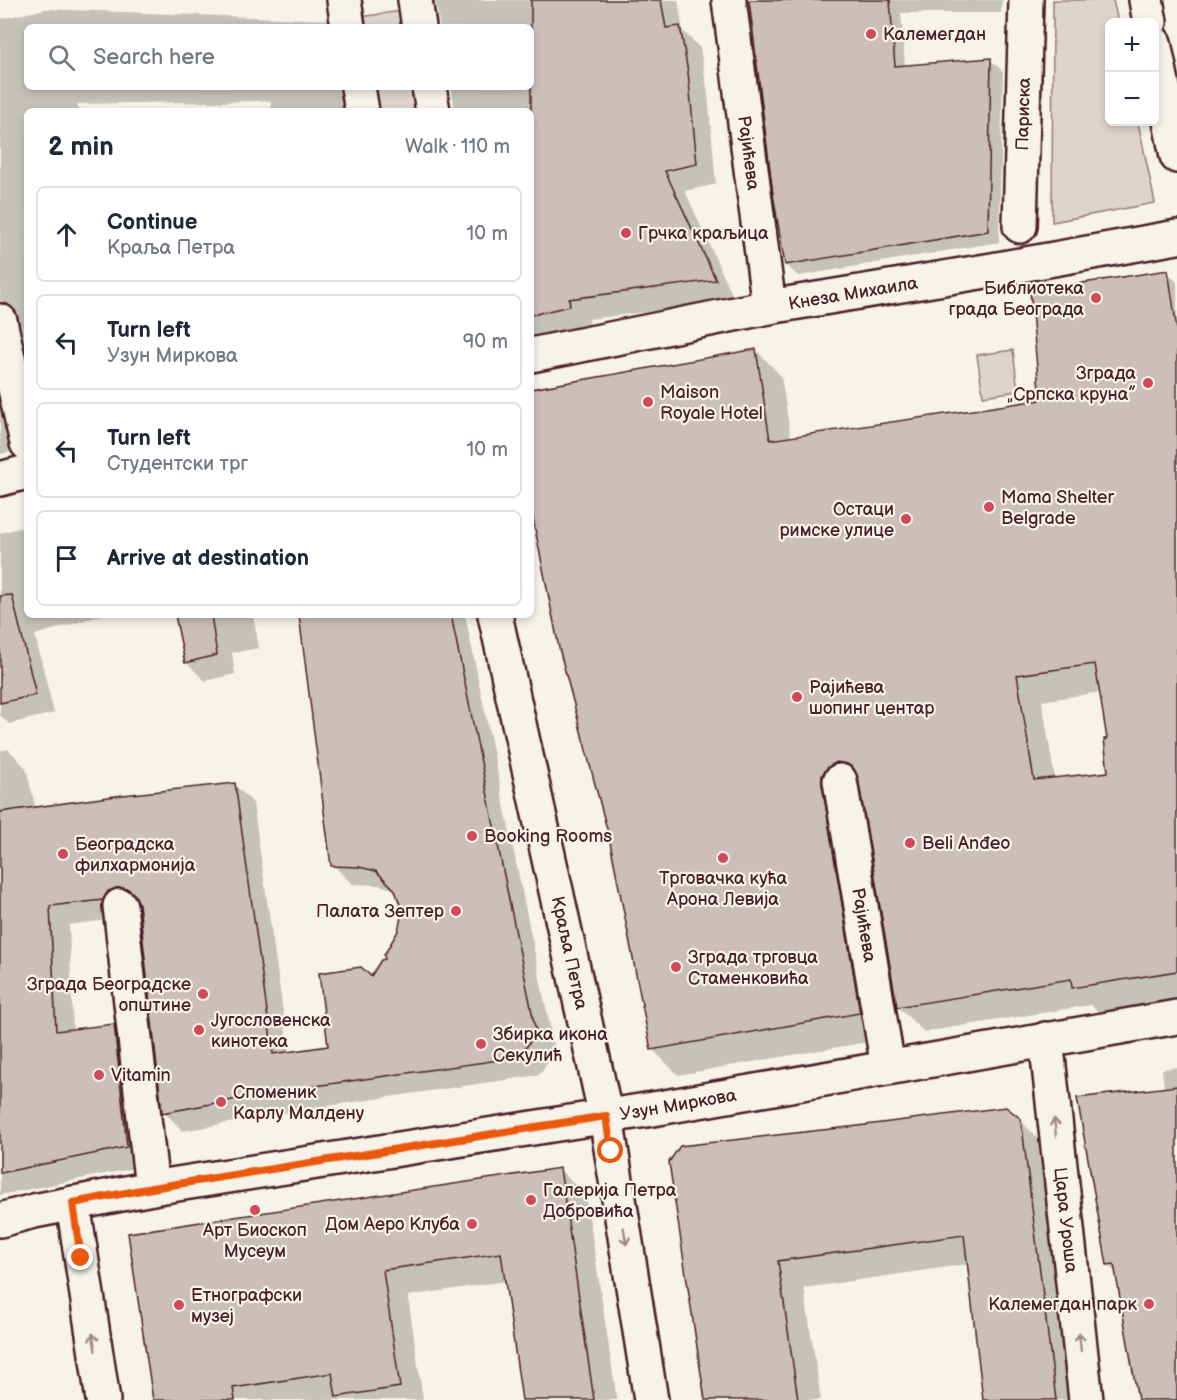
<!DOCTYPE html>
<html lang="en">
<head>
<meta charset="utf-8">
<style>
	:root { --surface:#fff; --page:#f6f6f7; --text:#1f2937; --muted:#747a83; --line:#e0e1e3 }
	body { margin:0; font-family:"Balsamiq Sans",sans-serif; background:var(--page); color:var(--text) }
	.controls { position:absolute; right:18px; top:18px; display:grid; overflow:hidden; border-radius:9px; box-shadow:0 3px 9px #0003 }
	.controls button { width:54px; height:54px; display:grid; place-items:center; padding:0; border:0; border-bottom:2px solid var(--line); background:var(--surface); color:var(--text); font:30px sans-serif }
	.stop { position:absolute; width:18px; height:18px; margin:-14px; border:4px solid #ea580c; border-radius:50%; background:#fff }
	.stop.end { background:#ea580c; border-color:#fff; box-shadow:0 2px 6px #0008 }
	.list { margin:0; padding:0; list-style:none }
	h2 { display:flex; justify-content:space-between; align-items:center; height:78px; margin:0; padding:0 24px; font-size:26px }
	h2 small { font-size:20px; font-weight:400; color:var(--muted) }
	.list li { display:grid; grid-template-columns:39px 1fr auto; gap:18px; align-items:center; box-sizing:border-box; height:96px; margin:0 12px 12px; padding:0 12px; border:2px solid var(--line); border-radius:9px }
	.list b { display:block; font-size:22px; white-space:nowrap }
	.list p { margin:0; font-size:20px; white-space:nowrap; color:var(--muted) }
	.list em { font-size:20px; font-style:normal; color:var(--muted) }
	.icon { flex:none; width:33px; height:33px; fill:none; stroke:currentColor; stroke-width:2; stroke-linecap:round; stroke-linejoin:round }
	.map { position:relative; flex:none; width:1177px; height:1400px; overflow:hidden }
	.search { position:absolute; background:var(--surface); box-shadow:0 3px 9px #0003; left:24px; top:24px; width:510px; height:66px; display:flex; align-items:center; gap:15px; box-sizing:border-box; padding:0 21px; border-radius:9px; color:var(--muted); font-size:22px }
	.panel { position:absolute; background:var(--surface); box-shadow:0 3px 9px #0003; left:24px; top:108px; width:510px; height:510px; border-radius:9px }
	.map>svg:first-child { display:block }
	.green { fill:#ded4cc; stroke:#947a7c; stroke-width:1.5 }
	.shadow { fill:#0003; fill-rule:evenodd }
	.building { fill:#ccbfb9; stroke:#4a1f2b; stroke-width:1.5; fill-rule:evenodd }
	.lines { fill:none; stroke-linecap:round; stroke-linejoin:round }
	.minor-casing { stroke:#4a1f2b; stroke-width:38 }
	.minor { stroke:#f7f3e8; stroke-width:33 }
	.oneway { stroke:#a0898a }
	.route { stroke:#ea580c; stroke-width:8 }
	.poi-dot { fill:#d1495b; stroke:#f7f3e8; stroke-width:2 }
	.labels { text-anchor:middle; stroke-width:4.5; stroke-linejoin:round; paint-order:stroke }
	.poi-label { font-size:18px; fill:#4a1f2b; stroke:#f7f3e8; text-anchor:start }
	.street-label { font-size:18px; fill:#4a1f2b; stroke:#f7f3e8 }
</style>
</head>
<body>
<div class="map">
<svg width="1177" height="1400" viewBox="0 0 1177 1400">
	<rect width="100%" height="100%" fill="#f7f3e8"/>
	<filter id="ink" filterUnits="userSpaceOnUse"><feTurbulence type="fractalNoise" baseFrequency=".0167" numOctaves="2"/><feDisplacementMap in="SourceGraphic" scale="12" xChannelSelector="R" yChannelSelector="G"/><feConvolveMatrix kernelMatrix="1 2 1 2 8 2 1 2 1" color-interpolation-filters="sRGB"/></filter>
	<g filter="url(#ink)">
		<g class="green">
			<polygon points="1053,0 1113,0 1118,22 1110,22 1110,122 1138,122 1155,203 1052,222"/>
			<polygon points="408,10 411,27 361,27 360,17"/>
			<polygon points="371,87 420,87 424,111 374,111"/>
			<polygon points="1013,350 1018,391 983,396 977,355"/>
		</g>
		<g class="shadow">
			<polygon points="435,0 678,0 683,31 700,48 708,94 716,184 685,191 735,301 589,319 590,326 531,340 531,111 455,111 451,87 531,87 531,27 440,27"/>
			<polygon points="751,0 1002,0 1001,13 901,13 905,66 991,60 1003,72 999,242 798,276 786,265"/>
			<polygon points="46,9 327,20 334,27 27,27 27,87 360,87 361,111 271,111 271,101 77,104 79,111 27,111 27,350 21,324 9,329 25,449 0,454 0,19"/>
			<path d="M1167 272 1177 282V1000L1099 1013 1091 1005 924 1032 898 1007 862 788 853 792 885 1039 678 1075 652 1049 611 837 531 504V390L756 350 781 376 791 438 1042 402ZM1101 692 1108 740 1110 773 1055 779 1042 701Z"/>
			<polygon points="27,526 27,615 103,615 35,635 54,713 9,724 0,715 0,533"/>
			<polygon points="176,615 253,615 259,648 232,653 235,674 205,681 186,662"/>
			<polygon points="300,615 465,615 555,1051 539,1075 300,1110 183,1131 164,1112 140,906 137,906 127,910 122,918 69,925 73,1030 114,1025 133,1044 145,1166 0,1195 0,751 8,749 26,768 36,809 235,785 253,803 289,1053 330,1048 371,979 386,960 399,931 402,918 402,905 397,890 379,885 352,884 333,865"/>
			<polygon points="1177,1067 1177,1400 1140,1400 1118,1274 1108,1265 1164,1089 1162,1069"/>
			<polygon points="1020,1120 1047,1148 1079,1400 985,1400 969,1264 804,1288 821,1400 707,1400 670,1163"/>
			<polygon points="560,1170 586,1196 617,1400 523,1400 506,1281 408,1296 423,1400 155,1400 129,1235"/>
		</g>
		<g class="building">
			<polygon points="531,0 661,0 666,28 680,26 688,72 697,164 665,171 716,280 569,299 570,306 531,315"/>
			<polygon points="749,0 890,0 895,66 991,58 988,231 785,265 773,194"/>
			<path d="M1168 270 1177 330V971L1072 988 1071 979 897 1007 858 778 854 769 847 764 837 762 828 767 822 775V784L860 1013 651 1050 609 837 559 648 531 509V389L756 349 770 440 1040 400 1030 291ZM1095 664 1107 739H1104L1108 772 1034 780 1017 675Z"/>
			<polygon points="12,595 36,695 0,703 0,596"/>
			<polygon points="175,615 211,615 217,655 185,663"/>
			<polygon points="299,615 451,615 536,1032 520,1057 280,1091 162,1113 139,904 135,895 128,889 117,888 108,891 103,900 50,906 56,1031 114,1024 127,1147 0,1173 0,812 123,795 235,783 273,1054 328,1046 319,973 361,967 371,976 381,960 385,959 384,955 398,931 401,917 400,905 395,890 376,871 359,867 331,866"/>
			<polygon points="1177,1086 1177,1400 1138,1400 1114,1264 1107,1265 1077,1098"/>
			<polygon points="1006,1107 1021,1119 1056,1400 983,1400 964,1235 778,1261 798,1400 705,1400 669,1162 680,1146 858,1126"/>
			<polygon points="560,1168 594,1400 522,1400 501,1253 383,1270 400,1387 336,1397 332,1373 233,1388 235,1400 153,1400 128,1233"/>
		</g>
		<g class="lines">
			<g class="minor-casing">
				<g id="minor">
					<polyline points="344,0 348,27"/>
					<polyline points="415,0 419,27"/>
					<path id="s1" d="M729 0 769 307"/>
					<polyline points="1146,0 1150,22"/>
					<polyline points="1154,43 1177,156"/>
					<polyline points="358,87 362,111"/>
					<polyline points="429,87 433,111"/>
					<path id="s2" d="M1020 226 1026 0"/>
					<polyline points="0,321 27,443"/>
					<path id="s3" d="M531 355 769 307 992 270 1177 237"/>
					<polyline points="0,479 27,472"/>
					<path id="s4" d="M495 615 606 1117 651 1400"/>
					<path id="s5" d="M840 781 888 1067"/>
					<polyline points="120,906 152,1188"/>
					<path id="s6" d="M1046 1039 1086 1400"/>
					<polyline points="73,1203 103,1400"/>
					<path id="s7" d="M0 1220 34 1211 152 1188 659 1108 1177 1017"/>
				</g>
			</g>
			<use href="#minor" class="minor"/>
		</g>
		<defs><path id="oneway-shaft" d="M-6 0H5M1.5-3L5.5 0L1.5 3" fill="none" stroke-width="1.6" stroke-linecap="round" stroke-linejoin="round" transform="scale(1.5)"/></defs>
		<g class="oneway">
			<use href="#oneway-shaft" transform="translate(1055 1127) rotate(-96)"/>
			<use href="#oneway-shaft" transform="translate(625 1236) rotate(81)"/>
			<use href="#oneway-shaft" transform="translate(94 1342) rotate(-99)"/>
			<use href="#oneway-shaft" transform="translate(1080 1342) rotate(-96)"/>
		</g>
	</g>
	<g class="lines" filter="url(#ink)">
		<polyline class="route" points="81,1258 73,1203 152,1188 606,1116 611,1151"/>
	</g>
	<g class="poi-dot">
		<circle cx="871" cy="34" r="6"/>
		<circle cx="626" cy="233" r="6"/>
		<circle cx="1096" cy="298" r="6"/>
		<circle cx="1148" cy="383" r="6"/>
		<circle cx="648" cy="402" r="6"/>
		<circle cx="989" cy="507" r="6"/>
		<circle cx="906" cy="519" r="6"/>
		<circle cx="797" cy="697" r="6"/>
		<circle cx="472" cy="836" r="6"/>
		<circle cx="910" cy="843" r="6"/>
		<circle cx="63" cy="854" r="6"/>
		<circle cx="723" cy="858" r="6"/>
		<circle cx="456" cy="911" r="6"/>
		<circle cx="676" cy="967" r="6"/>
		<circle cx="203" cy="994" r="6"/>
		<circle cx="199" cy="1030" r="6"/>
		<circle cx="481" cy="1044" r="6"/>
		<circle cx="99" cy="1075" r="6"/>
		<circle cx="221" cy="1102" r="6"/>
		<circle cx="531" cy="1200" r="6"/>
		<circle cx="255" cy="1210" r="6"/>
		<circle cx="472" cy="1224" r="6"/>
		<circle cx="1149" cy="1304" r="6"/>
		<circle cx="179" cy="1305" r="6"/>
	</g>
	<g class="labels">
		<g class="poi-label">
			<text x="883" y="40">Калемегдан</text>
			<text x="638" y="239">Грчка краљица</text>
			<text x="1084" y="294" text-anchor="end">Библиотека<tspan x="1084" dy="21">града Београда</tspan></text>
			<text x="1136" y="379" text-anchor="end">Зграда<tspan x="1136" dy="21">„Српска круна”</tspan></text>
			<text x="660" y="398">Maison<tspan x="660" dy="21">Royale Hotel</tspan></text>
			<text x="1001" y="503">Mama Shelter<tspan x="1001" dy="21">Belgrade</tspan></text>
			<text x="894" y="515" text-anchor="end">Остаци<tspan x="894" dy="21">римске улице</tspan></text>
			<text x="809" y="693">Рајићева<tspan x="809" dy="21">шопинг центар</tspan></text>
			<text x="484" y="842">Booking Rooms</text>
			<text x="922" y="849">Beli Anđeo</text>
			<text x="75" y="850">Београдска<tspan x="75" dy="21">филхармонија</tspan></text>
			<text x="723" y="884" text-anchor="middle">Трговачка кућа<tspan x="723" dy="21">Арона Левија</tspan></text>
			<text x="444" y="917" text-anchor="end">Палата Зептер</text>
			<text x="688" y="963">Зграда трговца<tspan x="688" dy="21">Стаменковића</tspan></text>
			<text x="191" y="990" text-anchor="end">Зграда Београдске<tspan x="191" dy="21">општине</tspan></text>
			<text x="211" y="1026">Југословенска<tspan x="211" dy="21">кинотека</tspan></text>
			<text x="493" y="1040">Збирка икона<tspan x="493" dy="21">Секулић</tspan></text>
			<text x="111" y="1081">Vitamin</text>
			<text x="233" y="1098">Споменик<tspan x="233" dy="21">Карлу Малдену</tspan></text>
			<text x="543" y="1196">Галерија Петра<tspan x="543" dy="21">Добровића</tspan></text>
			<text x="460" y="1230" text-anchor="end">Дом Аеро Клуба</text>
			<text x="255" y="1236" text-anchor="middle">Арт Биоскоп<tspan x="255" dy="21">Мусеум</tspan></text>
			<text x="191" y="1301">Етнографски<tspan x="191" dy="21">музеј</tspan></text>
			<text x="1137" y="1310" text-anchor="end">Калемегдан парк</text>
		</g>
		<g class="street-label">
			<text dy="6" stroke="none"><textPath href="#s2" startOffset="112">Париска</textPath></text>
			<text dy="6" stroke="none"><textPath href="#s1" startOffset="154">Рајићева</textPath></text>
			<text dy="6" stroke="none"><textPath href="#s3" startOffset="328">Кнеза Михаила</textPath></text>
			<text dy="6" stroke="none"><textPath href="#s5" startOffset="146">Рајићева</textPath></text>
			<text dy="6" stroke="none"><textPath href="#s4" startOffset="346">Краља Петра</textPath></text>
			<text dy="6" stroke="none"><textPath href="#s7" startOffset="688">Узун Миркова</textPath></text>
			<text dy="6" stroke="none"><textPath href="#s6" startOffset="182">Цара Уроша</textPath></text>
		</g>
	</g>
</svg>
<div class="controls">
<button>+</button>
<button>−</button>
</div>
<div class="stop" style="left:611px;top:1151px"></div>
<div class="stop end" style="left:81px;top:1258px"></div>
<div class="search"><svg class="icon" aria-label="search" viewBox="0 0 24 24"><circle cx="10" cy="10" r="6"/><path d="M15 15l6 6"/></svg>Search here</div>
<section class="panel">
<h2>2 min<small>Walk · 110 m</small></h2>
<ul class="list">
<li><svg class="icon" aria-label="ahead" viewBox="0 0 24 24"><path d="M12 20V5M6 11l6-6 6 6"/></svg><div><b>Continue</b><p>Краља Петра</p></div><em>10 m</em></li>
<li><svg class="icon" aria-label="left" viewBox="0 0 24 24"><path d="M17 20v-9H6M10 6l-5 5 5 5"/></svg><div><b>Turn left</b><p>Узун Миркова</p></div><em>90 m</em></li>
<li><svg class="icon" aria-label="left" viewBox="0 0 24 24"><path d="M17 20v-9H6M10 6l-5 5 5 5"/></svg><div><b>Turn left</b><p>Студентски трг</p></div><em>10 m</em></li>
<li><svg class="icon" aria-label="arrive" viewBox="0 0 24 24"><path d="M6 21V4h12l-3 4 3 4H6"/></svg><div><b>Arrive at destination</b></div></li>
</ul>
</section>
</div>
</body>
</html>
